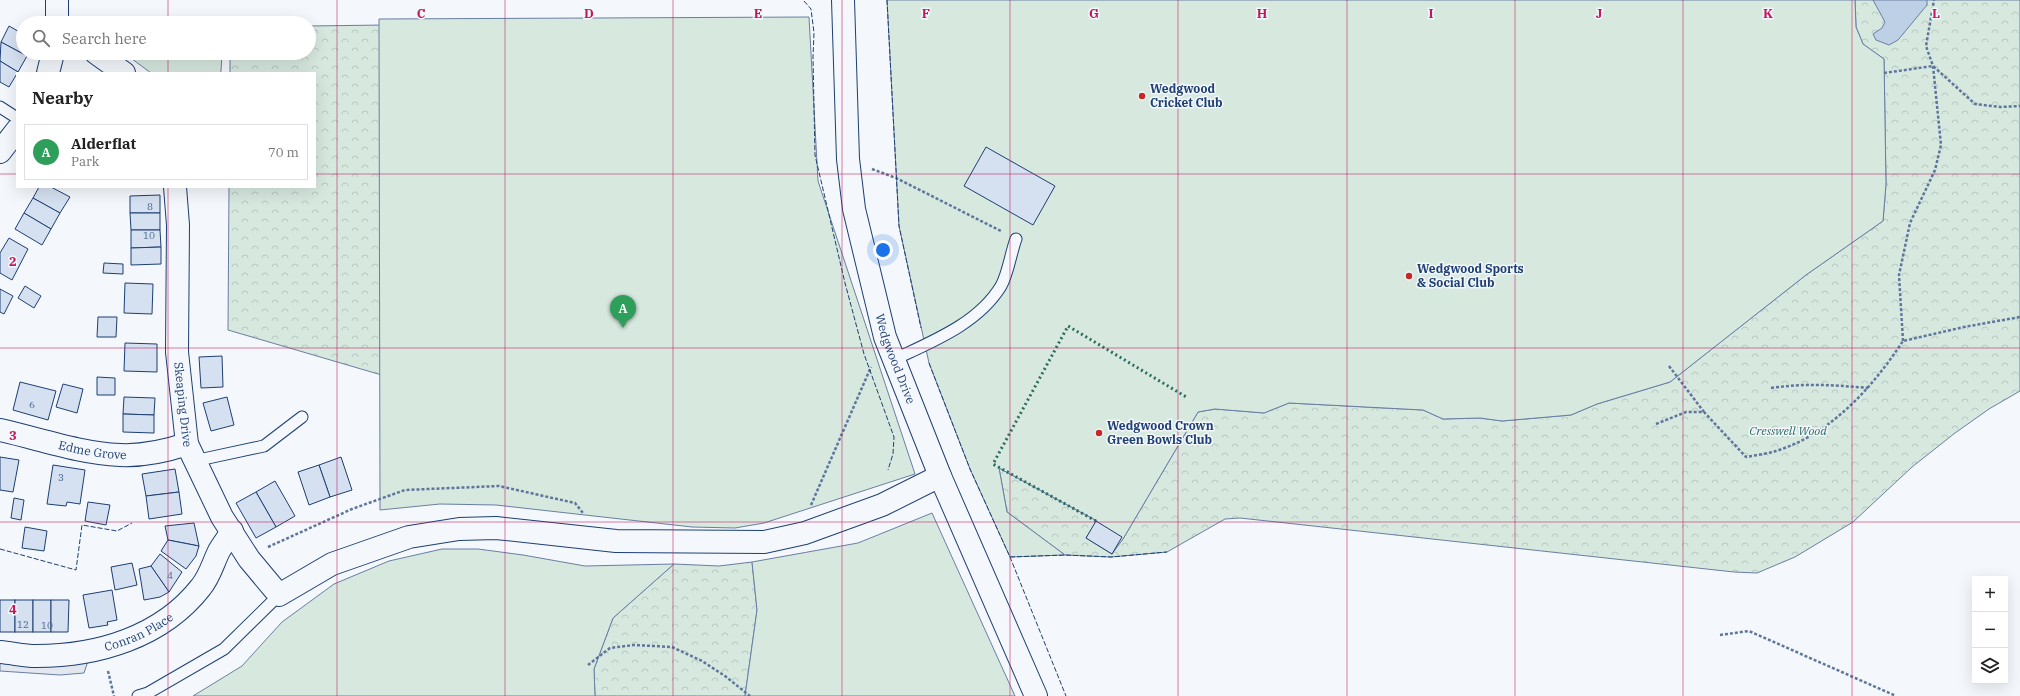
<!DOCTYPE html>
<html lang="en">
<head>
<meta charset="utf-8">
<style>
	:root { --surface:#fff; --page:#f2f2f2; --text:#222; --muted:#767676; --line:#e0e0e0; --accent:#c62828 }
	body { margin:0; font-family:"IBM Plex Serif",serif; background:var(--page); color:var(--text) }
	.controls { position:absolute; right:12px; bottom:12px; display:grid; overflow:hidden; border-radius:0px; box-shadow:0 4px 16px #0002 }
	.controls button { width:36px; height:36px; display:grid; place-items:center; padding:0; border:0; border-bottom:1px solid var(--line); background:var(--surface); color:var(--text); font:20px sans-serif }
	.you { position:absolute; left:883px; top:250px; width:14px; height:14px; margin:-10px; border:3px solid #fff; border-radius:50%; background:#1a73e8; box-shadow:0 0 0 6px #1a73e833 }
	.badge { display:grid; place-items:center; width:26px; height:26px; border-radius:50%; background:var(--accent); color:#fff; font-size:13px; font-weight:700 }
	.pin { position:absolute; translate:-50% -33px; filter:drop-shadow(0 1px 2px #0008) }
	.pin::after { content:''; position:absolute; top:21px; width:14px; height:12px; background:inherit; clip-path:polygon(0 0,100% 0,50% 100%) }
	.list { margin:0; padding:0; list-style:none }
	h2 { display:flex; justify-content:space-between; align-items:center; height:52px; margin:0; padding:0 16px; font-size:17px }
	h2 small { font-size:13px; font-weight:400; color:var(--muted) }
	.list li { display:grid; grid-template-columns:26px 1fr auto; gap:12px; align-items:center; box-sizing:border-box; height:56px; margin:0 8px 8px; padding:0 8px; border:1px solid var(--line); border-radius:0px }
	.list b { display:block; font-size:15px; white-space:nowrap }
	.list p { margin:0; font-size:13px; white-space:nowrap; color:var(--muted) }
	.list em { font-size:13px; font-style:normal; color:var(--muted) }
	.icon { flex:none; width:22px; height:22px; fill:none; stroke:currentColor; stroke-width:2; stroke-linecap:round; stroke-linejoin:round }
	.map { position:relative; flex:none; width:2020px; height:696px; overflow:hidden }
	.search { position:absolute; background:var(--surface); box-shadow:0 4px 16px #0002; left:16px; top:16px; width:300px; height:44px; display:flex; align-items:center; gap:10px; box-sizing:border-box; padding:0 14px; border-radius:22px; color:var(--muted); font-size:15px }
	.panel { position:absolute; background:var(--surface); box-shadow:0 4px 16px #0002; left:16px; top:72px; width:300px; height:116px; border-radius:0px }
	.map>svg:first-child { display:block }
	.forest { fill:url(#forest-crowns); stroke:#687fa3 }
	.park { fill:#d7e8df; stroke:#687fa3 }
	.parking { fill:#e3e8f0; stroke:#687fa3 }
	.water { fill:#bed0e5; stroke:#687fa3 }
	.building { fill:#d5e0f0; stroke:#1d3f73 }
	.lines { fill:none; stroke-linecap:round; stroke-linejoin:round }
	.lane-casing { stroke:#1d3f73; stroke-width:13 }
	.street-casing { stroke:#1d3f73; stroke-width:24 }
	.secondary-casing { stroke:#1d3f73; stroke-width:24 }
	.path { stroke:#5e769c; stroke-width:2.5; stroke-dasharray:3 2; stroke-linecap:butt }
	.lane { stroke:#f4f7fb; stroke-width:11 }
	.street { stroke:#f4f7fb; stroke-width:22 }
	.secondary { stroke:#f4f7fb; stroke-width:22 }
	.hedge { stroke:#2c6c60; stroke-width:3; stroke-dasharray:2 3; stroke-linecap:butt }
	.fence { stroke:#1d3f73; stroke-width:1; stroke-dasharray:5 2; stroke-linecap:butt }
	.grid { fill:none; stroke:#c2185b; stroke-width:1; stroke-opacity:0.55 }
	.poi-dot { fill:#c62828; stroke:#f4f7fb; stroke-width:1.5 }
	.labels { text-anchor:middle; stroke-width:3; stroke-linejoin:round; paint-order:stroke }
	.number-label { font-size:10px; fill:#4b6792 }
	.poi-label { font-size:12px; font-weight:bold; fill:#1d3f73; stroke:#f4f7fb; text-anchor:start }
	.street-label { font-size:12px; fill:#1d3f73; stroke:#f4f7fb }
	.park-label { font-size:12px; font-style:italic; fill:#2c6c60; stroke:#f4f7fb }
	.grid-label { font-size:13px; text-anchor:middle; font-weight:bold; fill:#c2185b; stroke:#f4f7fb; stroke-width:3; stroke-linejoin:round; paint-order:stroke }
</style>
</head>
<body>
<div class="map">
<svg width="2020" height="696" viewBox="0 0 2020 696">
	<defs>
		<pattern id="forest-crowns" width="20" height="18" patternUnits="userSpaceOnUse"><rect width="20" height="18" fill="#d7e8df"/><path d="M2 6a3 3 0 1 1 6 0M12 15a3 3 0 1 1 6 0" fill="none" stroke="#b8c8c3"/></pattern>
	</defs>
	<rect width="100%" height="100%" fill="#f4f7fb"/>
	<g class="forest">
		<polygon points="1855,0 2020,0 2020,391 1989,409 1955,433 1912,467 1853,522 1795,557 1757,573 1734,572 1240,518 1225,519 1167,552 1111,557 1065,555 1007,512 999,468 1097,521 1112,553 1123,539 1198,412 1215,409 1264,413 1289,403 1423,410 1443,419 1480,418 1502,421 1571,415 1597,404 1670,382 1806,275 1883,221 1886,184 1884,59 1863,44 1856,27"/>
		<polygon points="385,25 385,376 228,330 229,187 315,187 315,73 230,73 230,53 309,53 309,26"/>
		<polygon points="752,562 757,610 745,696 595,696 594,669 613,618 674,564 719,566"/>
	</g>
	<g class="park">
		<polygon points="887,0 1855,0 1856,27 1863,44 1884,59 1886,184 1883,221 1806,275 1670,382 1597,404 1571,415 1502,421 1480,418 1443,419 1423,410 1289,403 1264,413 1215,409 1198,412 1123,539 1112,554 1086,538 1097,521 999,468 1007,512 1065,555 1010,557 970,469 929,363 899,226"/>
		<polygon points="809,17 818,181 915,474 764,523 735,528 692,527 496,505 440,504 380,510 379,19"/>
		<polygon points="96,18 156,23 86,23 86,21"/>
		<polygon points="124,53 222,53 221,71 220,73 151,73"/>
		<polygon points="932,513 1015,696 745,696 757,610 752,562 858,543"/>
		<polygon points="442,549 478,549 523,555 585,566 674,564 613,618 594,669 595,696 193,696 242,666 282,622 334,584 389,561"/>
	</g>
	<polygon class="parking" points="0,661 88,661 84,673 60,675 0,671"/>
	<polygon class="water" points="1873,0 1927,0 1927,5 1898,40 1889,45 1876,40 1873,34 1882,28 1885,22"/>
	<g class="building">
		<polygon points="9,26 23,34 23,53 28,53 27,56 1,42"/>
		<polygon points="1,42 27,56 18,72 0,61"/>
		<polygon points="0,61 18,72 9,87 0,82"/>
		<polygon points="986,147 1055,186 1033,225 964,186"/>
		<polygon points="39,187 51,187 70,197 60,213 33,198"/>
		<polygon points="160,195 160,213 130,213 130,196"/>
		<polygon points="33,198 60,213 51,229 24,213"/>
		<polygon points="24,213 51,229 42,245 15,229"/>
		<polygon points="130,213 160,213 160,230 131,230"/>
		<polygon points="131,230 160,230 161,247 131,248"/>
		<polygon points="9,238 28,249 12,280 0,273 0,253"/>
		<polygon points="161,247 161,264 131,265 131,248"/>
		<polygon points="104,263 123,264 123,274 103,273"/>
		<polygon points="125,283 153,284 152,314 124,313"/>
		<polygon points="25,286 41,296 34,308 18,298"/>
		<polygon points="0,289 13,296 4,314 0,312"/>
		<polygon points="98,317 117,317 116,337 97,337"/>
		<polygon points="125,343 157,344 157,372 124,371"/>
		<polygon points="222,356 223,387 201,388 199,357"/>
		<polygon points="97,377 115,378 115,395 97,395"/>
		<polygon points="20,382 56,391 48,420 13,410"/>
		<polygon points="63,384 83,389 77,413 56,407"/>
		<polygon points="124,397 155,398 154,415 123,414"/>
		<polygon points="227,397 234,425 211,431 203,403"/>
		<polygon points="123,414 154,415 154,433 123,432"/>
		<polygon points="0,457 19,460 13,492 0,490"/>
		<polygon points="341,457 352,490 330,497 319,465"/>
		<polygon points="53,465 85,470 80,504 67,502 66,506 47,504"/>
		<polygon points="319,465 330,497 309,505 298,472"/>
		<polygon points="175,469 179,492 146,496 142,474"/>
		<polygon points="275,481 295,516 276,527 256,492"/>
		<polygon points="179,492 182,514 149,519 146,496"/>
		<polygon points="256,492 276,527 256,538 236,503"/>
		<polygon points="14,498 24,500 21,520 11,518"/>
		<polygon points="88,502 110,505 106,525 85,521"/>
		<polygon points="1096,521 1122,537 1112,554 1086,538"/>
		<polygon points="194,523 199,546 168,540 165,526"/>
		<polygon points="25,527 47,531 44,551 22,548"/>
		<polygon points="168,540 199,546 196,556 186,569 161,551"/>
		<polygon points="160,554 182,572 169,592 151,566"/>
		<polygon points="132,563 137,585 115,590 111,567"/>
		<polygon points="151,566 169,592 160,597 144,600 139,569"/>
		<polygon points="112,590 117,620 107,622 108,625 89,628 83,595"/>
		<rect x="0" y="600" width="15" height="32"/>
		<rect x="15" y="600" width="18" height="32"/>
		<rect x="33" y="600" width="18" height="32"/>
		<polygon points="51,600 69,600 68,632 51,632"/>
	</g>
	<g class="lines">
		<g class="lane-casing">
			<g id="lane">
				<polyline points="0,107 17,118"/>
				<path d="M893 360C931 342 978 324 1001 286 1008 274 1011 252 1016 239"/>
				<polyline points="194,461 264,446 302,417"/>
				<polyline points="138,696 148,693 224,649 279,595"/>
			</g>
		</g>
		<g class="street-casing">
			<g id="street">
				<polyline points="57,0 57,23"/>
				<polyline points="96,53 124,73"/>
				<polyline points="48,73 53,53"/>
				<polyline points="0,152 17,130"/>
				<path id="s1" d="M175 187 178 225 177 352 187 444 222 517 249 559 279 595 332 564 409 537 459 529 496 528 616 541 764 542 805 533 882 505 940 476 1036 696"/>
				<path id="s2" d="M0 430C40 439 79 453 120 455 142 456 166 451 187 444"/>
				<path id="s3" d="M0 652C12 653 24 656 36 656 98 656 162 637 201 587 210 576 213 563 219 551 223 544 228 538 232 531"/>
			</g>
		</g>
		<g class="secondary-casing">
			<g id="secondary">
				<path id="s4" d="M843 0 848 159 854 209 885 337 940 476"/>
			</g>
		</g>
		<g class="path">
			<polyline points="1884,73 1933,66 1975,104 2000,107 2020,106"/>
			<polyline points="872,169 896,178 1001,231"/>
			<polyline points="1903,341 1899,275 1910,223 1935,170 1941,145 1933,66 1926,46 1934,0"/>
			<polyline points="1669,366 1704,412"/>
			<path d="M1771 388C1804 383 1835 385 1868 388"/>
			<path d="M1656 424 1686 412H1704L1746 457C1756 455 1767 454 1776 451 1831 434 1872 388 1903 341L1964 327 2020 317"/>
			<polyline points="811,505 871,367"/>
			<polyline points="268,547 352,509 405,490 499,486 575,503 583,513"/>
			<polyline points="1720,635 1749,631 1896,696"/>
			<polyline points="588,665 610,648 634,645 672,647 702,661 725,676 750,696"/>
			<polyline points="108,671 114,696"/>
		</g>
		<use href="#lane" class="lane"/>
		<use href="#street" class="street"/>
		<use href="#secondary" class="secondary"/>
		<polyline class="hedge" points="1096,521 993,464 1068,326 1188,398"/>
		<g class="fence">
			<polyline points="887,0 899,226 921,328"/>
			<polyline points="804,1 811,9 814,33 813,57 815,155 845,283 864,354 894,437 893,454 888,470"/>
			<polyline points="929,363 970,469 1010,557 1066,696"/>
			<polyline points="0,549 76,570 82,525 117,531 132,523"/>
			<polyline points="1010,557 1065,555 1111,557 1167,552"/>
		</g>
	</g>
	<path class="grid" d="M168 0V23M337 0V696M505 0V696M673 0V696M842 0V696M1010 0V696M1178 0V696M1347 0V696M1515 0V696M1683 0V696M1852 0V696M168 53V73M0 174H17M315 174H2020M168 187V696M0 348H2020M0 522H2020"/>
	<g class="poi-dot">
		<circle cx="1142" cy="96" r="4"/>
		<circle cx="1409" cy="276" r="4"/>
		<circle cx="1099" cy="433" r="4"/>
	</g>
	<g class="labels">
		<g class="number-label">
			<text x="150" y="210">8</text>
			<text x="149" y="239">10</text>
			<text x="32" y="408">6</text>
			<text x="61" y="481">3</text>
			<text x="170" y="579">4</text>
			<text x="23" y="628">12</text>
			<text x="47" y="629">10</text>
		</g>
		<g class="poi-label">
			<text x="1150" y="93">Wedgwood<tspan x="1150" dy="14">Cricket Club</tspan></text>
			<text x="1417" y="273">Wedgwood Sports<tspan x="1417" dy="14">&amp; Social Club</tspan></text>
			<text x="1107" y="430">Wedgwood Crown<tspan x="1107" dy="14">Green Bowls Club</tspan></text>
		</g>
		<g class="street-label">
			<text dy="4" stroke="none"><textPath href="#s4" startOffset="365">Wedgwood Drive</textPath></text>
			<text dy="4" stroke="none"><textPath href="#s1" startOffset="218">Skeaping Drive</textPath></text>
			<text dy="4" stroke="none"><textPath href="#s2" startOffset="95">Edme Grove</textPath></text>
			<text dy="4" stroke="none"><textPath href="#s3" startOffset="143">Conran Place</textPath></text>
		</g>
		<g class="park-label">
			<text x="1788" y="435">Cresswell Wood</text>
		</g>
	</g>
	<g class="grid-label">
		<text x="421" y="18">C</text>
		<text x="589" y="18">D</text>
		<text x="758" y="18">E</text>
		<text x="926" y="18">F</text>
		<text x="1094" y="18">G</text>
		<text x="1262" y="18">H</text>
		<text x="1431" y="18">I</text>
		<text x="1599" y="18">J</text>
		<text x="1768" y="18">K</text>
		<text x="1936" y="18">L</text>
		<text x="13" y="266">2</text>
		<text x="13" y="440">3</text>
		<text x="13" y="614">4</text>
	</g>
</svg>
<div class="controls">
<button>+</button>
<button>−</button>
<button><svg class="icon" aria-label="layers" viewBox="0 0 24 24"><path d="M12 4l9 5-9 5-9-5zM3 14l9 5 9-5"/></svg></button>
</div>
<div class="you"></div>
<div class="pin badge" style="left:623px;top:328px;background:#2e9e5b">A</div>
<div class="search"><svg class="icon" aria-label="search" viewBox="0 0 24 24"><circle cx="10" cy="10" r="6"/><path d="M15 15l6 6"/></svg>Search here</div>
<section class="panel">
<h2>Nearby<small></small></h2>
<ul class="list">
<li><span class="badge" style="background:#2e9e5b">A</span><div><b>Alderflat</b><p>Park</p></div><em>70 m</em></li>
</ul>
</section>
</div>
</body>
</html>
